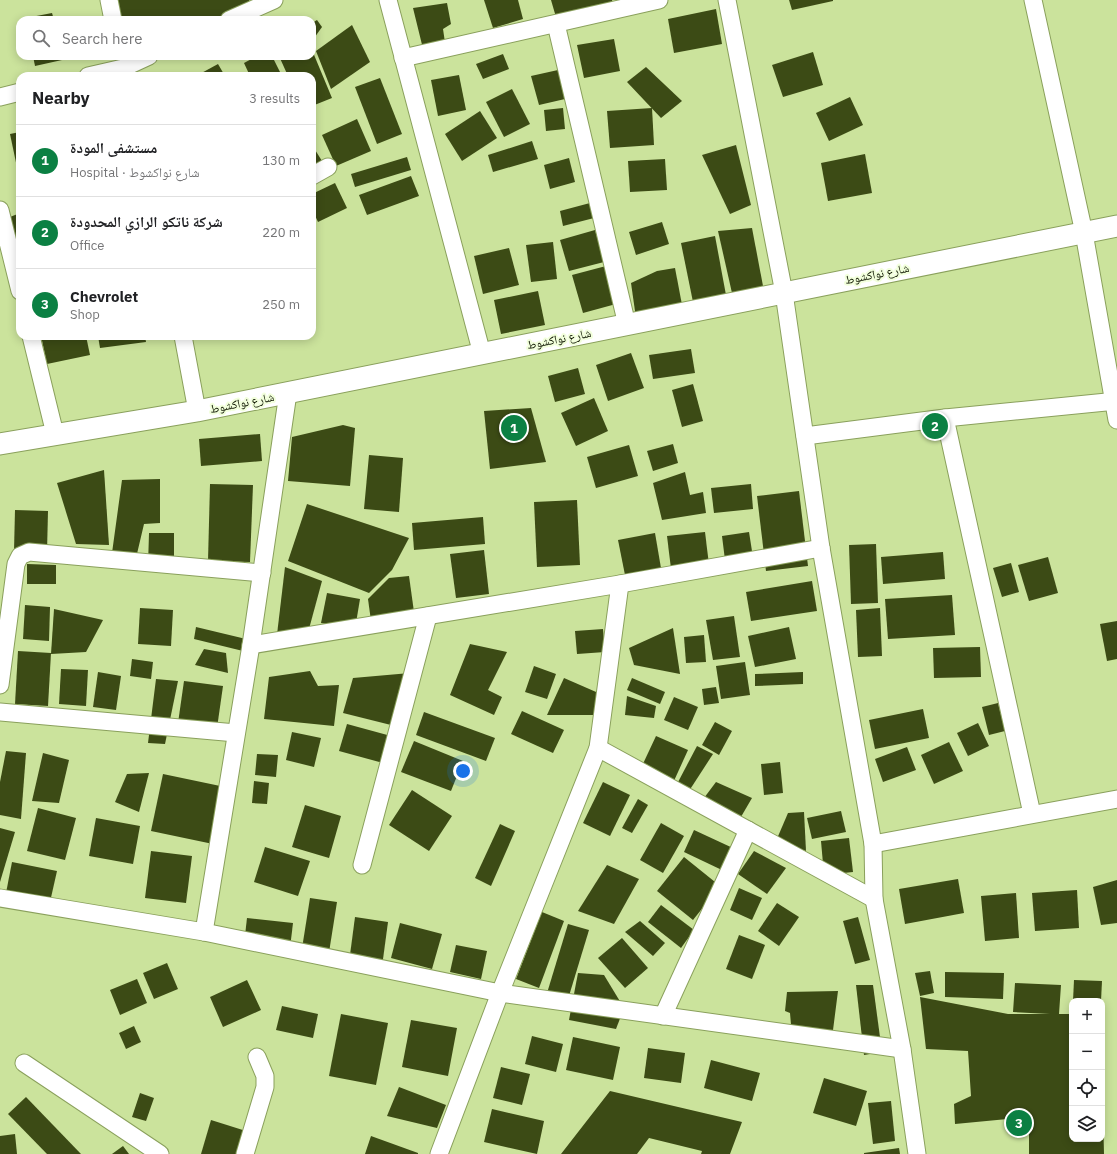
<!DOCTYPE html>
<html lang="en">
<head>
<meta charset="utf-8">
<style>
	:root { --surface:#fff; --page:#f2f2f2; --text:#202124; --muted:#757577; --line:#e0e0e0; --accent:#0b8043 }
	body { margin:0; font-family:"IBM Plex Sans","Noto Naskh Arabic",sans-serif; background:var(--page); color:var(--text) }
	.controls { position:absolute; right:12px; bottom:12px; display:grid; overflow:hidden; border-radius:8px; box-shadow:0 2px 10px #0003 }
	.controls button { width:36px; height:36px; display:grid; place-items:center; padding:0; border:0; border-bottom:1px solid var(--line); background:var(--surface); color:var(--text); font:20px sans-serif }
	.you { position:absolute; left:463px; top:771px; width:14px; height:14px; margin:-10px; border:3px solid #fff; border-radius:50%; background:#1a73e8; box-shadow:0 0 0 6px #1a73e833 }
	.badge { display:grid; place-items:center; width:26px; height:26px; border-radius:50%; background:var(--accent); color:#fff; font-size:13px; font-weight:700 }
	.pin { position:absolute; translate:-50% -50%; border:2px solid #fff; box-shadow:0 1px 4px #0006 }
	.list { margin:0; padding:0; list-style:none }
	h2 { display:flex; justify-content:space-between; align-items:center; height:52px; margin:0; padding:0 16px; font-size:17px }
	h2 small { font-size:13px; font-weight:400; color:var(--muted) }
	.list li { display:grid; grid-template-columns:26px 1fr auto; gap:12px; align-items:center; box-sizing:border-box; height:72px; padding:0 16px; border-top:1px solid var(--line) }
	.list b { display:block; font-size:15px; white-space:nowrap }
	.list p { margin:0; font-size:13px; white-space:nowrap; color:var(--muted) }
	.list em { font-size:13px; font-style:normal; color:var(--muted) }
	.icon { flex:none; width:22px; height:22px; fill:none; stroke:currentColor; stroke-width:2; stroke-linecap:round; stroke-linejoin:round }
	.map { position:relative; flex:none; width:1117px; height:1154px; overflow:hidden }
	.search { position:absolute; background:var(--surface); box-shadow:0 2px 10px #0003; left:16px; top:16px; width:300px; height:44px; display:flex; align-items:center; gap:10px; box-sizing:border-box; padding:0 14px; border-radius:12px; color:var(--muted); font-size:15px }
	.panel { position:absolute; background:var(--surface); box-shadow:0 2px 10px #0003; left:16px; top:72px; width:300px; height:268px; border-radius:12px }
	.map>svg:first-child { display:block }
	.building { fill:#3c4b15 }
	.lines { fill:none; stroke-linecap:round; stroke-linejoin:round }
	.minor-casing { stroke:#8aa05c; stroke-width:19 }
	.tertiary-casing { stroke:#8aa05c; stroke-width:23 }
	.minor { stroke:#fff; stroke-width:17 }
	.tertiary { stroke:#fff; stroke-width:21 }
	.labels { text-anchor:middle; stroke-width:4; stroke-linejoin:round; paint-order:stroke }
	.street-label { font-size:12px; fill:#0e1600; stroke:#f2ffdc }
</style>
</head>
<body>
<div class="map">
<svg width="1117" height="1154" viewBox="0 0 1117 1154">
	<rect width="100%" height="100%" fill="#cbe39c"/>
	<g class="building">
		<polygon points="110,0 249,0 251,3 216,20 114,20"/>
		<polygon points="484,0 518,0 523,19 493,28"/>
		<polygon points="551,0 612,0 614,7 558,24"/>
		<polygon points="789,0 833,0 833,1 792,10"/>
		<polygon points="447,3 451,24 443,29 447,56 426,61 413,8"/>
		<polygon points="716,9 722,44 674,53 668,19"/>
		<polygon points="52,13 54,20 26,20 26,18"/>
		<polygon points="317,20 322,27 312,41 312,23"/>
		<polygon points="352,25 370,62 331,89 316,51"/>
		<polygon points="614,39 620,71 584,78 577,45"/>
		<polygon points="312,50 332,98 312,106 312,76 288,76 279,56 312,56"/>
		<polygon points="813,52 823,85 783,97 772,65"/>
		<polygon points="503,54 509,69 483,79 476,64"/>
		<polygon points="33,56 61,56 62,60 35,66"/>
		<polygon points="257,56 272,56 282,76 250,76 244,63"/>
		<polygon points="218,64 225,76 196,76"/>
		<polygon points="646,67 682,101 661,118 627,82"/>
		<polygon points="558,70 565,99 539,105 531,76"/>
		<polygon points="459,75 466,110 438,116 431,80"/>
		<polygon points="380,78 402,134 377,144 355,87"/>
		<polygon points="512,89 530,124 504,137 486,102"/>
		<polygon points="850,97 863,125 829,141 816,113"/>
		<polygon points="563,108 565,129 546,131 544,110"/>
		<polygon points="652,108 654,145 610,148 607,111"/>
		<polygon points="480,111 497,138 462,161 445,134"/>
		<polygon points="357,119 371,151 336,166 322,135"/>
		<polygon points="20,132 20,172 18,172 10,134"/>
		<polygon points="532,141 538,159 493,172 488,155"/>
		<polygon points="312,145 322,161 312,168"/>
		<polygon points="736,145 751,205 730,214 702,155"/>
		<polygon points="865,154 872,193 828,201 821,163"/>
		<polygon points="407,157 411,170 355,187 351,174"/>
		<polygon points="569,158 575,182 550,189 544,165"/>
		<polygon points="665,159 667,190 630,192 628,161"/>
		<polygon points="411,176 419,196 367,215 359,195"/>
		<polygon points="335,183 347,208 318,222 312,209 312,194"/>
		<polygon points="590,203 594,218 563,226 560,211"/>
		<polygon points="20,213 20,247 15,248 5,219"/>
		<polygon points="662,222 669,244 636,255 629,232"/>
		<polygon points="752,228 763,286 732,293 718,231"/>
		<polygon points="595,230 604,262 569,271 560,240"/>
		<polygon points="715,236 726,295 693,302 681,243"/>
		<polygon points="553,242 557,279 531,282 526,245"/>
		<polygon points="509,248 519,285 483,294 474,256"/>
		<polygon points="606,266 616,304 583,313 572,275"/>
		<polygon points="675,268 683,310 636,318 631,283 657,271"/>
		<polygon points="538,291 545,325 501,334 494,300"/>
		<polygon points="41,336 86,336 90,355 47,364"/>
		<polygon points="98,336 145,336 146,342 100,348"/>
		<polygon points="691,349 695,373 653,379 649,355"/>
		<polygon points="631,353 644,388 608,401 596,365"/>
		<polygon points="578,368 585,394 555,402 548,376"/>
		<polygon points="693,384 703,421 682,427 672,390"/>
		<polygon points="594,398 608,431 576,446 561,413"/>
		<polygon points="531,408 546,462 490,469 484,411"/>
		<polygon points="343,425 355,428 350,486 288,481 292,437"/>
		<polygon points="260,434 262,461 201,466 199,439"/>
		<polygon points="673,444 678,463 653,471 647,451"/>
		<polygon points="629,445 638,476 596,488 587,457"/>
		<polygon points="369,455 403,458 399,512 364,509"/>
		<polygon points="104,470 109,545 76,544 57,483"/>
		<polygon points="685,472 690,495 703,492 706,513 662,520 653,483"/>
		<polygon points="160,479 160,523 144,524 136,558 112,553 122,480"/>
		<polygon points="210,484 253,485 250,562 208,561"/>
		<polygon points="751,484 753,509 714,513 711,488"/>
		<polygon points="799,491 808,566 766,571 757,496"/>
		<polygon points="577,500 580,565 537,567 534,502"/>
		<polygon points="307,504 409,538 392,570 369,593 288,561"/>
		<polygon points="15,510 48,511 47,552 14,551"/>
		<polygon points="483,517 485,544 414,550 412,523"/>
		<polygon points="705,532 710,573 672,577 667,536"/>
		<polygon points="749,532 754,564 726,568 722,536"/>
		<polygon points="149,533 174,533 174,565 148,565"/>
		<polygon points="655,533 662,574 626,580 618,540"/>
		<polygon points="876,544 878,603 851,604 849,545"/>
		<polygon points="484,550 489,594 456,598 450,554"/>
		<polygon points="943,552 945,579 883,584 881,557"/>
		<polygon points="1048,557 1058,593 1029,601 1018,565"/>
		<polygon points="1011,563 1019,592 1002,597 993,568"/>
		<polygon points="27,564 56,565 56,584 27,584"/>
		<polygon points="285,567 322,581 306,640 276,643"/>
		<polygon points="409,576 414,612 371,621 368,599 389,578"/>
		<polygon points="812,581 817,611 751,621 746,592"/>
		<polygon points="327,593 360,599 355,629 321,623"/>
		<polygon points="952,595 955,635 888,639 885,599"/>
		<polygon points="25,605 50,607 49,641 23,639"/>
		<polygon points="140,608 173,610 171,646 138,644"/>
		<polygon points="880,608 882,656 858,657 856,610"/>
		<polygon points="54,609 103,620 86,652 51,654"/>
		<polygon points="734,616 740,657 713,660 706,620"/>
		<polygon points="1117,621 1117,659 1107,661 1100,624"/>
		<polygon points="196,627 246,639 243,651 194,639"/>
		<polygon points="789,627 796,659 755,667 748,636"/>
		<polygon points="673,628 680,674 634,665 629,648"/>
		<polygon points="603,629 605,652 577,654 575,631"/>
		<polygon points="704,635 706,662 686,663 684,637"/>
		<polygon points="470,644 507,652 488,690 502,697 494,715 450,695"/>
		<polygon points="980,647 981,677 934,678 933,648"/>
		<polygon points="204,649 226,653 228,673 195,665"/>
		<polygon points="18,651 51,653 48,706 15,704"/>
		<polygon points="132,659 153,662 151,679 130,676"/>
		<polygon points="745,662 750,695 721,699 716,666"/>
		<polygon points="534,666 556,674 547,699 525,692"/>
		<polygon points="61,669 88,670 86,706 59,704"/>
		<polygon points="310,671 318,686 339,685 334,726 264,719 269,677"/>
		<polygon points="98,672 121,676 116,710 93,707"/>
		<polygon points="803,672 803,684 755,686 755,674"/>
		<polygon points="410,673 395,726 343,713 353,678"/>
		<polygon points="564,678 603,695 593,715 547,715"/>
		<polygon points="632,678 665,692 660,704 627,690"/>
		<polygon points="156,679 178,681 165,744 148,743"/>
		<polygon points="184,681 223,686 217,728 178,723"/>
		<polygon points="716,687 719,703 704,705 702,689"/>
		<polygon points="627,696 656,706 654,718 625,715"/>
		<polygon points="674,697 698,707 688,730 664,720"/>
		<polygon points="998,703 1005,731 989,735 982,707"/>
		<polygon points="923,709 929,738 875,749 869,720"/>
		<polygon points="522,711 564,730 553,753 511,734"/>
		<polygon points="424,712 495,738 486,761 416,735"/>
		<polygon points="715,722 732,731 719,755 702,745"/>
		<polygon points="978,723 989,746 968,756 957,733"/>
		<polygon points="347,724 391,736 383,763 339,751"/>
		<polygon points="292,732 321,738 314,767 286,760"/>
		<polygon points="656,736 688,750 673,783 641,768"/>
		<polygon points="414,741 463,761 451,791 401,772"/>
		<polygon points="949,742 963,771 934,784 921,755"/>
		<polygon points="697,746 713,754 689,791 677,784"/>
		<polygon points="907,747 916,770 883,782 875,759"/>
		<polygon points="6,751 26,753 21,819 0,815 0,782"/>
		<polygon points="43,753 69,760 59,803 32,801"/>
		<polygon points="257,754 278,755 276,777 255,775"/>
		<polygon points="780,762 783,793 764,795 761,764"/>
		<polygon points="149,773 139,812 115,802 127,774"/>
		<polygon points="163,774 225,787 213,844 151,831"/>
		<polygon points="254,781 269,783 267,804 252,803"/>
		<polygon points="603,782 630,795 610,836 583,823"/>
		<polygon points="716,782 752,798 738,822 698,806"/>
		<polygon points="412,790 452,816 429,851 389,825"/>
		<polygon points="638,799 648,805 632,833 622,828"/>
		<polygon points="305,805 341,816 329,858 292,847"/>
		<polygon points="38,808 76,818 65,860 27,851"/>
		<polygon points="841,811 846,832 812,839 807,818"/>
		<polygon points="804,812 806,851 776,841 788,813"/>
		<polygon points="96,818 140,826 133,864 89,856"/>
		<polygon points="661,823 684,836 663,873 640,860"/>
		<polygon points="500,824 515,831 491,886 475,878"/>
		<polygon points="0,828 15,832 0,882"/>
		<polygon points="694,830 735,849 724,871 684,852"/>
		<polygon points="849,838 853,872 824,875 821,841"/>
		<polygon points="265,847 310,861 298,896 254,882"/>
		<polygon points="151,851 192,856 186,903 145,898"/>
		<polygon points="754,851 786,868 767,894 738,874"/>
		<polygon points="684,857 720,886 693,920 657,891"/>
		<polygon points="12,862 57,871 50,902 6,893"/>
		<polygon points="607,865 639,879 614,924 578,911"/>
		<polygon points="958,879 964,913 905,924 899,889"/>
		<polygon points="1117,880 1117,923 1101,925 1093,887"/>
		<polygon points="739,888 762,898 752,920 730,910"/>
		<polygon points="1077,890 1079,928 1035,931 1032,893"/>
		<polygon points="1016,893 1019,938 985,941 981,896"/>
		<polygon points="310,898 337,902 327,965 300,961"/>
		<polygon points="777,903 799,917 779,946 758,931"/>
		<polygon points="661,905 694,930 681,948 648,922"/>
		<polygon points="542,912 564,921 539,988 516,979"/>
		<polygon points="355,917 388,922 381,974 348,970"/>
		<polygon points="858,917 870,960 855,964 843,921"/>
		<polygon points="247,918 293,923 290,948 244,944"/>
		<polygon points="640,921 665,943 653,956 625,932"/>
		<polygon points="400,923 442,934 432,969 391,958"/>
		<polygon points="568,924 589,930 565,1009 544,1003"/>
		<polygon points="739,935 765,945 752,979 726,969"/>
		<polygon points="622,938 648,968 625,988 598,958"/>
		<polygon points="456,945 487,951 481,979 450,972"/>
		<polygon points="167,963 178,989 154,999 143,973"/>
		<polygon points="930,971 934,993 920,996 915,973"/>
		<polygon points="945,972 1004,973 1003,999 945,997"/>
		<polygon points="578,973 604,975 624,1008 616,1029 569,1020"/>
		<polygon points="137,979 147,1003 120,1015 110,990"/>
		<polygon points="247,980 261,1010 223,1027 210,997"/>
		<polygon points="1074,980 1102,981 1101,1001 1073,1001"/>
		<polygon points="1015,983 1061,985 1059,1014 1072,1014 1072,1139 1102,1139 1102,1114 1103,1114 1104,1154 1029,1154 1029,1117 955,1124 954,1104 971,1096 968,1051 926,1049 920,997 1008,1014 1050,1014 1013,1012"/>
		<polygon points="856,985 873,985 882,1052 864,1055"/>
		<polygon points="838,991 832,1038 792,1036 790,1013 785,1011 787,992"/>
		<polygon points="282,1006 318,1014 313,1038 276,1030"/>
		<polygon points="341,1014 388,1023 376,1085 329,1076"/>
		<polygon points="411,1020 457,1028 448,1076 402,1067"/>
		<polygon points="134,1026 141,1042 126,1049 119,1033"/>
		<polygon points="532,1036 563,1044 556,1072 525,1064"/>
		<polygon points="573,1037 620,1047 613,1080 566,1070"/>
		<polygon points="648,1048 685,1053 681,1083 644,1078"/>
		<polygon points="711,1060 760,1073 752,1101 704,1088"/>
		<polygon points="501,1067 530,1074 522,1105 493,1098"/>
		<polygon points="824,1078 867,1091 856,1126 813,1113"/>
		<polygon points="399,1087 446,1105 437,1128 387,1116"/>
		<polygon points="610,1091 742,1122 730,1154 701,1154 702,1151 649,1138 637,1154 561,1154"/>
		<polygon points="140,1093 154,1098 146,1121 132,1117"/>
		<polygon points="26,1097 81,1154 47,1154 8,1114"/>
		<polygon points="891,1101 895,1141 873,1144 868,1103"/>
		<polygon points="492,1109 544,1121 537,1154 484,1142"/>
		<polygon points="211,1120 246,1131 238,1154 201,1154"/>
		<polygon points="15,1134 17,1154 0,1154 0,1136"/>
		<polygon points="371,1136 418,1153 418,1154 365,1154"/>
		<polygon points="123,1146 129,1154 112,1154"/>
		<polygon points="899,1148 900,1154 864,1154 864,1153"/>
	</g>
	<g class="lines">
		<g class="minor-casing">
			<g id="minor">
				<polyline points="109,0 113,20"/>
				<polyline points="388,0 482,354"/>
				<polyline points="727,0 784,293 821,548 873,844 874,899 902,1049 917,1154"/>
				<polyline points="1033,0 1084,233 1117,420"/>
				<polyline points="229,20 274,0"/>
				<polyline points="556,24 627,325"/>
				<polyline points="403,58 659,0"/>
				<polyline points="88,76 123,68 149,56"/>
				<polyline points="0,97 20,92"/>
				<polyline points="312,176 328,167"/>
				<polyline points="0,210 20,291"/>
				<polyline points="31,336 55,434"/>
				<polyline points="183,336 197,411"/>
				<polyline points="945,418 1032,814"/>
				<polyline points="805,436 945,418 1117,401"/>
				<polyline points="251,645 620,584 821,548"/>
				<polyline points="0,685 16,564 20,556 29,552 262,573"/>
				<polyline points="0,712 236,733"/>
				<polyline points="598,748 874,899"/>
				<polyline points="873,844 1117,799"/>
				<polyline points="362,865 428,616"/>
				<polyline points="0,898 204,932 500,993 902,1049"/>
				<polyline points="204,932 251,645 288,393"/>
				<polyline points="663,1016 748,830"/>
				<polyline points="24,1063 160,1154"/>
				<polyline points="245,1154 265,1087 265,1076 257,1057"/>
				<polyline points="439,1154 500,993 598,748 620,584"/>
			</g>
		</g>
		<g class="tertiary-casing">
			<polyline id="tertiary" points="0,444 197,411 1117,226"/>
		</g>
		<use href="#minor" class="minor"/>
		<use href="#tertiary" class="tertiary"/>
	</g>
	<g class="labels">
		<g class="street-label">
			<text transform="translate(877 274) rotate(-11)" y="4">شارع نواكشوط</text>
			<text transform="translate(559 339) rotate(-11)" y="4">شارع نواكشوط</text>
			<text transform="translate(242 403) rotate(-11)" y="4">شارع نواكشوط</text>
		</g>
	</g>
</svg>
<div class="controls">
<button>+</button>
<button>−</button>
<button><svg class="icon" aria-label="locate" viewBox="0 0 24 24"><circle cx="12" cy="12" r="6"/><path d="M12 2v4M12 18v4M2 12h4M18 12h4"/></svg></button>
<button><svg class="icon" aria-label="layers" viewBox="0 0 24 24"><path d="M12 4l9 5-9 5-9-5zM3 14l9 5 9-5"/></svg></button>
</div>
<div class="you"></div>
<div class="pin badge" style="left:514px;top:428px">1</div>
<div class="pin badge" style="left:935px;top:426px">2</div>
<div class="pin badge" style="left:1019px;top:1123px">3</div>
<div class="search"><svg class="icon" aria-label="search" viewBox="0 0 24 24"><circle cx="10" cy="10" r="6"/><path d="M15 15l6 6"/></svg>Search here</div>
<section class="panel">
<h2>Nearby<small>3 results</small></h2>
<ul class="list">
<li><span class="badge">1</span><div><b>مستشفى المودة</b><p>Hospital · شارع نواكشوط</p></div><em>130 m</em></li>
<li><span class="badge">2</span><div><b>شركة ناتكو الرازي المحدودة</b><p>Office</p></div><em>220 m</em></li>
<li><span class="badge">3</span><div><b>Chevrolet</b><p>Shop</p></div><em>250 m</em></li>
</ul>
</section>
</div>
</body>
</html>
